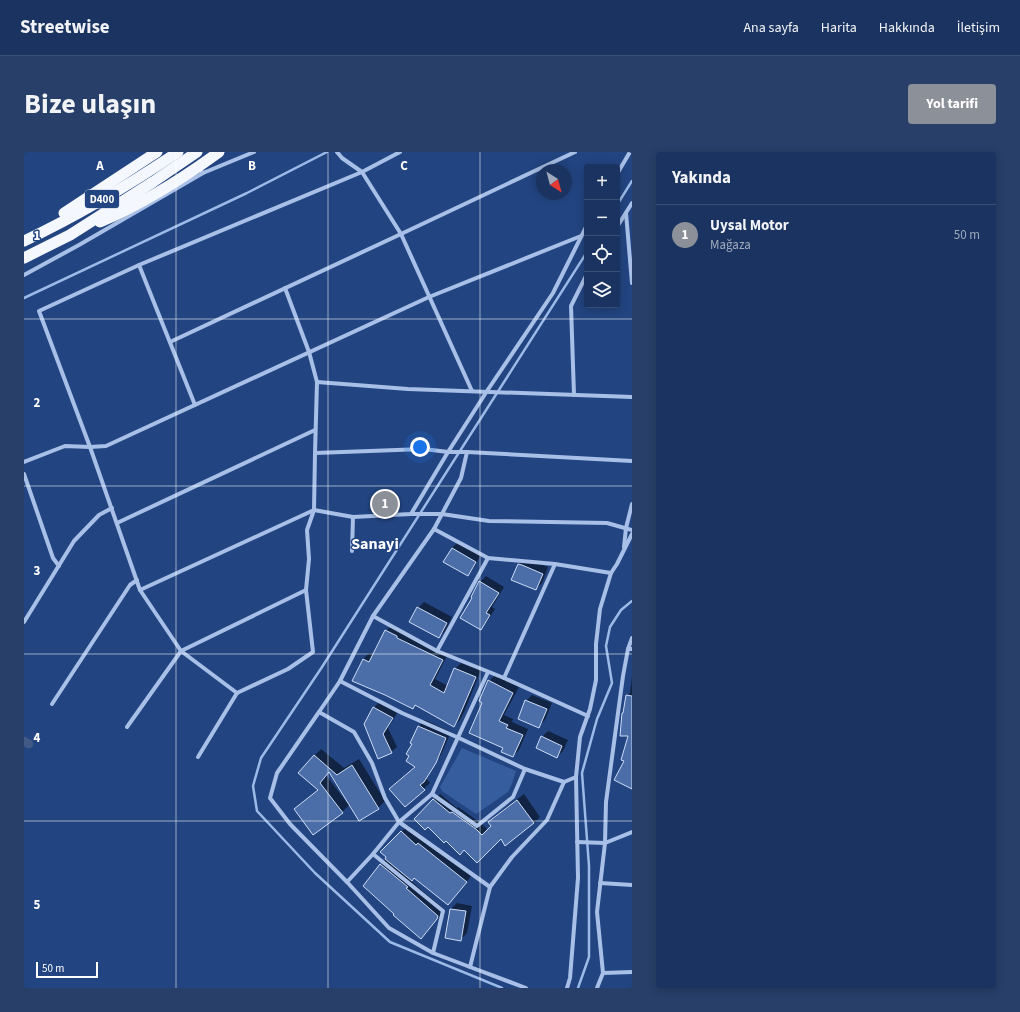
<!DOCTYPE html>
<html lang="tr">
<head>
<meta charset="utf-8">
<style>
	:root { --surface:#1a3360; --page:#273f69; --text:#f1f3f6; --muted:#9faabd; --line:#384e75; --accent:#8c9099 }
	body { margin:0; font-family:"Source Sans 3",sans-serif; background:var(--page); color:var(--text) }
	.controls { position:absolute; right:12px; top:12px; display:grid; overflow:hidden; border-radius:4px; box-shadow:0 2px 10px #0003 }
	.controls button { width:36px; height:36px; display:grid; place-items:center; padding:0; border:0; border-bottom:1px solid var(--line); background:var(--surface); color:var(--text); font:20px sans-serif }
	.compass { position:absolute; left:512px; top:12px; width:36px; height:36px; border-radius:50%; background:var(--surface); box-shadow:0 2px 10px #0003; rotate:144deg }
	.scale { position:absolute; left:12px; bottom:10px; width:62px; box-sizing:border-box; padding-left:4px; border:2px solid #fff; border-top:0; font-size:11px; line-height:14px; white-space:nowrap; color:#fff; -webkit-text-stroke:3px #224480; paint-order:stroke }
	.you { position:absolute; left:396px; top:295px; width:14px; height:14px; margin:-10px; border:3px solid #fff; border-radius:50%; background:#1a73e8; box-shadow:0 0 0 6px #1a73e833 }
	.badge { display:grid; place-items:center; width:26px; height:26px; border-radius:50%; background:var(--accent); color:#fff; font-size:13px; font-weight:700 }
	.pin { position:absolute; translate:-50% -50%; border:2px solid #fff; box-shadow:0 1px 4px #0006 }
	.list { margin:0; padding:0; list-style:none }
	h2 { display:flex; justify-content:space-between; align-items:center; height:52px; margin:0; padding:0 16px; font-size:17px }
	h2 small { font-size:13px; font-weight:400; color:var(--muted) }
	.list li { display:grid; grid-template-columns:26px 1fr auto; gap:12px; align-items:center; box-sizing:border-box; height:60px; padding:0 16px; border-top:1px solid var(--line) }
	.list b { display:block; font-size:15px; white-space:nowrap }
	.list p { margin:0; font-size:13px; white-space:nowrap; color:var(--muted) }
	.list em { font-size:13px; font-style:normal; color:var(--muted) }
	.icon { flex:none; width:22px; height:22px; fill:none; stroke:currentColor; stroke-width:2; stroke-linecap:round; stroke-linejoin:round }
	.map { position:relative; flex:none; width:608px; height:836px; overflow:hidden; border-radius:4px }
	header { display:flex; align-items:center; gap:24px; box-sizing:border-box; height:56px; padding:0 20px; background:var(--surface); border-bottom:1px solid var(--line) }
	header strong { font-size:19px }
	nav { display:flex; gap:22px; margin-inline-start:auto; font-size:14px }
	.intro { display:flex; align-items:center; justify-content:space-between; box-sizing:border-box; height:96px; padding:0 24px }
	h1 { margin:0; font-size:28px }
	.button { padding:10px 18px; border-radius:4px; background:var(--accent); color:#fff; font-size:14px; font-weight:700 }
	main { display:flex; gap:24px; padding:0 24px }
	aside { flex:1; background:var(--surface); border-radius:4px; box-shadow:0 2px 10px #0003 }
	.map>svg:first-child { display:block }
	.green { fill:#365d9e }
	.shadow { fill:#0007; fill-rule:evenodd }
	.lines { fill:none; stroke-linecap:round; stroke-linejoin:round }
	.stream { stroke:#9cbae8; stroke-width:2.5 }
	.canal { stroke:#405985; stroke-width:9 }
	.building { fill:#4b6ea9; stroke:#ccdcf6 }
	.minor { stroke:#a8c0e7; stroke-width:4 }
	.trunk { stroke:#f4f8fe; stroke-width:11 }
	.grid { fill:none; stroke:#fff; stroke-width:1; stroke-opacity:0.55 }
	.labels { text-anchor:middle; stroke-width:3; stroke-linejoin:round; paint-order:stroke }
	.shield { fill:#224480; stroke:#bdc7d9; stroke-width:1 }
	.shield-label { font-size:11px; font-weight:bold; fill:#fff }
	.district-label { font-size:16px; font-weight:bold; fill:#fff; stroke:#224480 }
	.grid-label { font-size:13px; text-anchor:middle; font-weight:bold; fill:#fff; stroke:#224480; stroke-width:3; stroke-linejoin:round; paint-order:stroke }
</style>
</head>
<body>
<header>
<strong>Streetwise</strong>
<nav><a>Ana sayfa</a><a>Harita</a><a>Hakkında</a><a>İletişim</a></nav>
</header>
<div class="intro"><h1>Bize ulaşın</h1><a class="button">Yol tarifi</a></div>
<main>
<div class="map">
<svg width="608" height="836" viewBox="0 0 608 836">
	<rect width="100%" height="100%" fill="#224480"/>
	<polygon class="green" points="438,596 492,619 488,632 484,640 452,662 418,639 416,635"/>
	<g class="shadow">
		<polygon points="434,390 457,403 449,417 443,423 428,396"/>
		<polygon points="501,407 524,415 518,431 512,437 494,413"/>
		<polygon points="462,424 480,435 468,455 471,457 462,471 456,477 450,446 456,430"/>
		<polygon points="400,450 428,465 421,479 415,485 394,456"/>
		<polygon points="368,473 378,480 424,502 411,527 424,534 431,517 437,511 457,518 440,560 436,568 430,574 392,553 389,556 339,507 345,501 349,503 362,479"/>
		<polygon points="471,523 495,535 480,563 489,567 488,570 504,577 495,598 489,604 480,596 460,550 465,529"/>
		<polygon points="608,524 608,636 601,608 605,583 600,560 603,544 606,541"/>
		<polygon points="508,543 528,551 521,568 515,574 502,549"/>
		<polygon points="355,550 373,561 364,576 373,595 367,600 355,606 350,556"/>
		<polygon points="401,568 427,580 417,603 402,626 406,631 381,654 372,631 392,614 386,604 390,592 388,590 395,574"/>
		<polygon points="524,579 544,588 539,599 533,605 518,585"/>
		<path d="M297 597 320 616 335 607 361 649 354 656 326 652 318 660 271 657 295 637 290 604ZM305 620 324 650 323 651 302 623Z"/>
		<polygon points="416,642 433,656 434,655 458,672 464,678 468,674 465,670 471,664 500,642 516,665 510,671 477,686 440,697 422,688 404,674 391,667"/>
		<polygon points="384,673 398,688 448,723 430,746 391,725 388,728 388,730 420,757 419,760 397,786 372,761 357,713 363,705 358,700"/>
		<polygon points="433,751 448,754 443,781 437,787 427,757"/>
	</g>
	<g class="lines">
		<g class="stream">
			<polyline points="593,53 608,29"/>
			<polyline points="0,146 223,41 303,0"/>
			<polyline points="478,836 366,790 291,721 233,659 229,634 237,606 298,515 563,100"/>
			<polyline points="554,836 565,805 565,714 558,621 573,567 588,531 582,494 586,475 597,458 608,449"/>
		</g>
		<polyline class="canal" points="0,589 5,592"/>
	</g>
	<g class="building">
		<polygon points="428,396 452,410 444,424 419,410"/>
		<polygon points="494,412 498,413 519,422 512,438 487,428"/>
		<polygon points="455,429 475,441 462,461 466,463 457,478 436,466 448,446 447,445"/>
		<polygon points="393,455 423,471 415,486 385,470"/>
		<polygon points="361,478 373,484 373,486 419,508 406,533 420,541 430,516 452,525 434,567 430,575 391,553 389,557 361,543 328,529 339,507 345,510"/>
		<polygon points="464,528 489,541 475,569 484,573 482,576 499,583 489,605 477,600 479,596 445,581 458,551 455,549"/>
		<polygon points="602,543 608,544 608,637 590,628 600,609 597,608 604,584 596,584 598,561 599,561"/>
		<polygon points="501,548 523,557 515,576 494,567"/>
		<polygon points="349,555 369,566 359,582 368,601 354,607 340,572"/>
		<polygon points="394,574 422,586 412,611 400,630 396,633 401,638 381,655 365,637 391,615 382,609 385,604 382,602 388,592 386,591"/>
		<polygon points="517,584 538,594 533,606 512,596"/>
		<polygon points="290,603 313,623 328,613 355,657 335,669 305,620 296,631 319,661 289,683 270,657 294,638 274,621"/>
		<polygon points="409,647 426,661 428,660 452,677 458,683 467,674 464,670 493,648 510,671 481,694 477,687 453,711 440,698 436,703 422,689 420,691 404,675 401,678 390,667"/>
		<polygon points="377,679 392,693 394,691 443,730 424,753 390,726 388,729 361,707 362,705 356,700"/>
		<polygon points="356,712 384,735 382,736 414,764 413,767 397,787 369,763 370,762 339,734"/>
		<polygon points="426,757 442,759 437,789 421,786"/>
	</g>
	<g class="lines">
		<g class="minor">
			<polyline points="313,0 318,6 338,20 376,0"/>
			<polyline points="551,0 377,82 338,20 115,113 15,159 66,295 116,438 157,499 213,541 264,517 289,500 282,438 285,407 283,378 290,358 291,301 400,297 424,300 443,300 608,309"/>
			<polyline points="179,21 230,0"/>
			<polyline points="593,22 606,0"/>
			<polyline points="602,61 608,131"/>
			<polyline points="593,75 608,51"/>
			<polyline points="115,113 171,253"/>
			<polyline points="0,123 55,93 179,21 174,16"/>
			<polyline points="261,136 285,200 293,230"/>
			<polyline points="146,190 377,82 448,239"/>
			<polyline points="550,243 547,154 563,122"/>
			<polyline points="443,300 437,326 410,377 349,464 316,529 295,560 330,580 348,611 361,646 375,670 349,702 323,730 365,776 409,801 446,815 466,735 488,705 523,668 540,630 552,625"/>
			<polyline points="291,301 293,230 384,237 608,245"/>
			<polyline points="0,310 41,294 66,295 82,294 405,145 557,84"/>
			<polyline points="0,322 29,406 35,414"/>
			<polyline points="387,362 418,362 465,369 583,371 608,378"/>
			<polyline points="93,371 291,278"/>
			<polyline points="410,377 464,406 531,412 587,421"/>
			<polyline points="600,395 602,376 608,352"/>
			<polyline points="328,399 329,365"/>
			<polyline points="116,438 290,358 329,365 387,362 424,300 463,239 529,141 563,73"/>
			<polyline points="349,464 413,499 480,526 564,564"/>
			<polyline points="0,470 50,389 75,363 88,356"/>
			<polyline points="604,497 608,486"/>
			<polyline points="413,499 464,406"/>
			<polyline points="464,520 408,642 375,670 466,735"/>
			<polyline points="480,526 531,412"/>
			<polyline points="316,529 378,561 435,586 501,617 540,630"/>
			<polyline points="28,552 106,433 113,428"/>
			<polyline points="295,560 253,621 246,646 266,672 323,730"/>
			<polyline points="103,575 157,499 282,438"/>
			<polyline points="174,605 213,541"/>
			<polyline points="408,642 453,674 489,645 501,617"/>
			<polyline points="553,690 581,691 608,680"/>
			<polyline points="349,702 419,759 409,801"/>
			<polyline points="576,731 608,733"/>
			<polyline points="446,815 502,836"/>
			<polyline points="579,821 573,760 581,691 582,650 599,524 604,497 608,497"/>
			<polyline points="543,836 546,826 554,726 552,625 556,585 566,557 572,528 572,492 576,457 587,421 593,412 608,382"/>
			<polyline points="573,836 579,821 608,820"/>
		</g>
		<g class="trunk">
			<polyline points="40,61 133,0"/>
			<path d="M76 70C118 52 158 27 195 0"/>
			<path d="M0 89C53 64 105 33 154 0"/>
			<polyline points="0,106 46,83 129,30 173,0"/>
		</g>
	</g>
	<path class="grid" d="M152 0V836M304 0V836M456 0V836M0 167H608M0 334H608M0 502H608M0 669H608"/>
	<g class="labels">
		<rect class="shield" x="61" y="38" width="34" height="18" rx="3"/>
		<g class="shield-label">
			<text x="78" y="51">D400</text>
		</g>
		<g class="district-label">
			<text x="351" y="397">Sanayi</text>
		</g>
	</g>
	<g class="grid-label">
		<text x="76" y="18">A</text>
		<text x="228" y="18">B</text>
		<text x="380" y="18">C</text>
		<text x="13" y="88">1</text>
		<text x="13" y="255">2</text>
		<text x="13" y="423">3</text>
		<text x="13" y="590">4</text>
		<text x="13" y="757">5</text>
	</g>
</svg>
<div class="controls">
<button>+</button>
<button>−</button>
<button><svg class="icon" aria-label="locate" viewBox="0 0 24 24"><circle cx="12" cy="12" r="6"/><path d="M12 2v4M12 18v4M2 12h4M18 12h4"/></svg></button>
<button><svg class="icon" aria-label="layers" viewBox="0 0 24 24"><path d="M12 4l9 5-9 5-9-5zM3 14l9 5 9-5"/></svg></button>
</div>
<svg class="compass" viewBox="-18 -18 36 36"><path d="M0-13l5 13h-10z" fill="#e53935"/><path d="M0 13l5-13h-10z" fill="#9faabd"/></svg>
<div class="scale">50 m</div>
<div class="you"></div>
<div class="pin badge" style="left:361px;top:352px">1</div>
</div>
<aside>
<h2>Yakında<small></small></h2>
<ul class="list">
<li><span class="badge">1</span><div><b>Uysal Motor</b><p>Mağaza</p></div><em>50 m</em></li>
</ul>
</aside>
</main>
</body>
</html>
